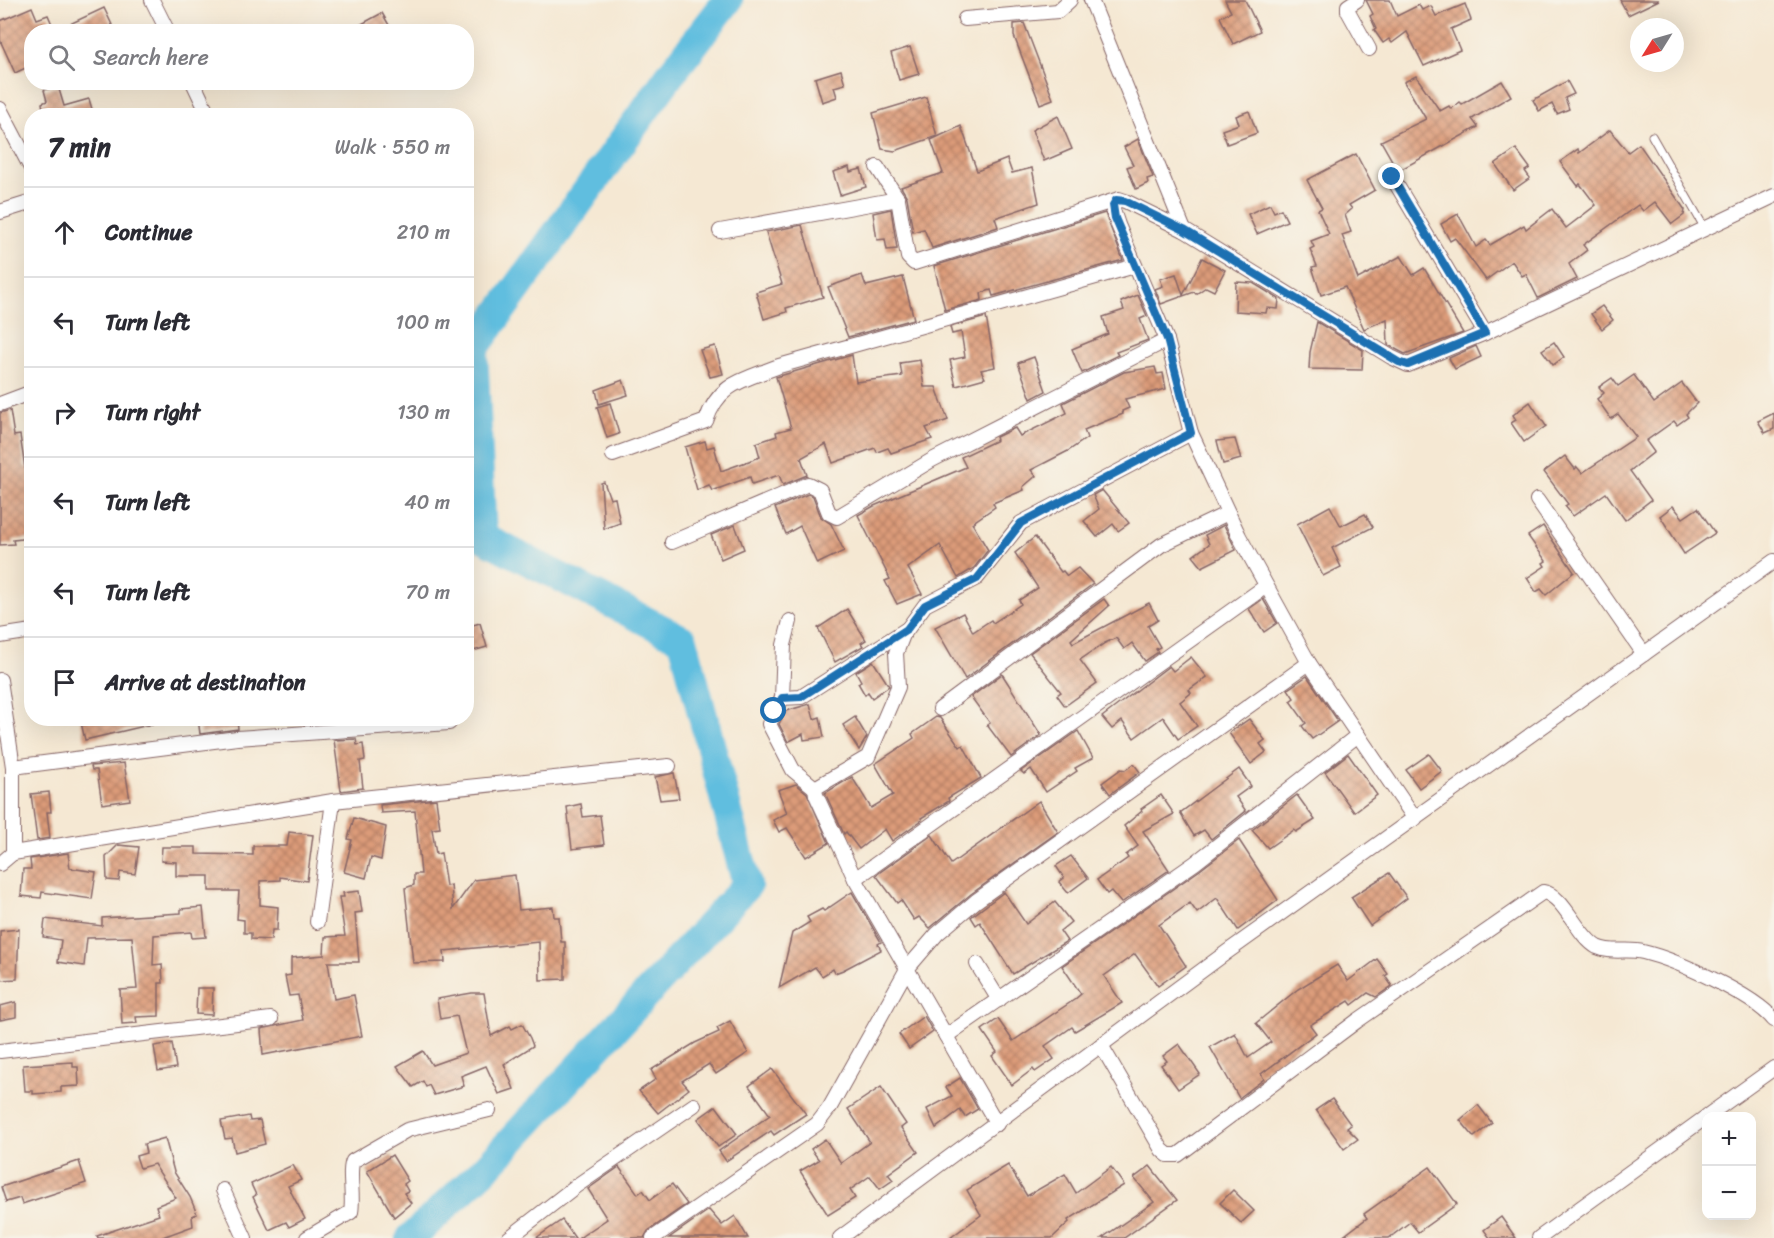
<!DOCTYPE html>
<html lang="en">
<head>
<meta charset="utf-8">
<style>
	:root { --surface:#fff; --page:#f2f2f3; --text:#2b2b33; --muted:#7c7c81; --line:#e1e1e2 }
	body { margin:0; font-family:Sriracha,sans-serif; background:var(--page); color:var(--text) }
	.controls { position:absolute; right:18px; bottom:18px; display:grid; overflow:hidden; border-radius:12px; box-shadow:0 6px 24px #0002 }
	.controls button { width:54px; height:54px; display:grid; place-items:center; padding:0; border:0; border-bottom:2px solid var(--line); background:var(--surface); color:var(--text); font:30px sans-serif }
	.compass { position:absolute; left:1630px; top:18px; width:54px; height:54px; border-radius:50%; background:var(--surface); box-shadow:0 6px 24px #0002; rotate:233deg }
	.stop { position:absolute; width:18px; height:18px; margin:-14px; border:4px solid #1f6fb2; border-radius:50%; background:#fff }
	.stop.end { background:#1f6fb2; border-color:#fff; box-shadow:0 2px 6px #0008 }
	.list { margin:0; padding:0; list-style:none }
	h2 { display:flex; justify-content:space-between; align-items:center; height:78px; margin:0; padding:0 24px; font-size:26px }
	h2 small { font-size:20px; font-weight:400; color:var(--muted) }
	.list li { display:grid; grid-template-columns:39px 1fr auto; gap:18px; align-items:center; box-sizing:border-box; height:90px; padding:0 24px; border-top:2px solid var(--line) }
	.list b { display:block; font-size:22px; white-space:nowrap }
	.list em { font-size:20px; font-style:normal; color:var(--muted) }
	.icon { flex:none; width:33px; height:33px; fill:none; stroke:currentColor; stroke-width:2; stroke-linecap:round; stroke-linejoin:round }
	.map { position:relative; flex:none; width:1774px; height:1238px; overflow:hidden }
	.search { position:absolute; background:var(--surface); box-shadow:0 6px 24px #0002; left:24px; top:24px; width:450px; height:66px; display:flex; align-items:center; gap:15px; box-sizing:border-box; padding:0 21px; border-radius:24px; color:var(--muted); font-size:22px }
	.panel { position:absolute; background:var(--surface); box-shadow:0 6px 24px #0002; left:24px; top:108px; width:450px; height:618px; border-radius:24px }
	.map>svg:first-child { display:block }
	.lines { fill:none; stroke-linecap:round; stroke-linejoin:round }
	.river { stroke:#60bedf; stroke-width:30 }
	.building { fill:url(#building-cross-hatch) }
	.lane-casing { stroke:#866566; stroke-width:9 }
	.street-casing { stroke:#866566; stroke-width:16 }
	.lane { stroke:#fff; stroke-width:7 }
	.street { stroke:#fff; stroke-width:14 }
	.route { stroke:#1f6fb2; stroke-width:8 }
</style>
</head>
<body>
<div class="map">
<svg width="1774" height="1238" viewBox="0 0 1774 1238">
	<defs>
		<pattern id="building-cross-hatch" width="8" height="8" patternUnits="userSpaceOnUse" patternTransform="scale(1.5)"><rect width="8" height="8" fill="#dc9b79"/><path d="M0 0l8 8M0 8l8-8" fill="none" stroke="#b47e63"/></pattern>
	</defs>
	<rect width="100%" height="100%" fill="#f7f3e8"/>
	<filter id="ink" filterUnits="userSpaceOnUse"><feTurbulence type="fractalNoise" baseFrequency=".0167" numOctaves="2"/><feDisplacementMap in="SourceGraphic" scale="12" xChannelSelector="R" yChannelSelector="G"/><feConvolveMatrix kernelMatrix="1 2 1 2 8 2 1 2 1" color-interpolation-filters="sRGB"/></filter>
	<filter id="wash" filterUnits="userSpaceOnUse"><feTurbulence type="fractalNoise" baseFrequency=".008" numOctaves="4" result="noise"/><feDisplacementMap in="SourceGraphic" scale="24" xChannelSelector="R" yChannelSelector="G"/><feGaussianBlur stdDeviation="1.35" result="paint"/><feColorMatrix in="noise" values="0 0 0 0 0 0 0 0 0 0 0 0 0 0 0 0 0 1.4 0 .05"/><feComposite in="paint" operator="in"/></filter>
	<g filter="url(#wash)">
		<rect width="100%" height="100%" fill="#f5e8d3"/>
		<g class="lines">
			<polyline class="river" points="411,1238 488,1166 747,885 683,640 482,537 473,350 670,75 728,0"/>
		</g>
		<g id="blocks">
			<g class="building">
				<polygon points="1225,0 1245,0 1260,31 1233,44 1220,17 1231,12"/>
				<polygon points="1366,0 1390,0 1397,16 1419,5 1422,10 1431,6 1436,16 1465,4 1471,20 1451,29 1460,50 1424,66 1407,32 1392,43 1389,39 1383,43 1374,30 1376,29 1370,16 1373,14"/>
				<polygon points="1620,0 1659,0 1628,15"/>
				<polygon points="32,7 37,19 48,15 55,31 104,8 113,27 104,32 32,32 32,65 15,73 0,40 0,21"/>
				<polygon points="382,13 393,32 347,32"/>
				<polygon points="1024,23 1053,99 1040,104 1014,36 1014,24"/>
				<polygon points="910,47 919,74 899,80 891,53"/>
				<polygon points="841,70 845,84 834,87 837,97 822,102 815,78"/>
				<polygon points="1416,76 1440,111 1449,106 1451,109 1460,102 1462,104 1502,81 1511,96 1472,119 1478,127 1398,171 1381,141 1426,119 1404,82"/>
				<polygon points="1567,81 1574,94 1565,98 1569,109 1557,114 1552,104 1539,111 1533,100"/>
				<polygon points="58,86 64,106 89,99 94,116 44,116 42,103 47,101 44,90"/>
				<polygon points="926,97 937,136 895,151 882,149 873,113"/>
				<polygon points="1249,111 1257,133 1227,144 1222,130 1239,124 1236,116"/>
				<polygon points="1058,116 1072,149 1044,161 1032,130"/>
				<polygon points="961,126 977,171 1007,159 1012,173 1032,168 1039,203 995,218 998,227 932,248 924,229 913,232 907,197 901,187 943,173 931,140"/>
				<polygon points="1610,130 1628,152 1639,144 1685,210 1684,215 1672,224 1655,202 1643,211 1638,205 1583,245 1587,250 1569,264 1577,279 1538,298 1526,274 1522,276 1512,261 1486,280 1455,238 1450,241 1441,224 1458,214 1476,247 1486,240 1490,245 1524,225 1526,229 1552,209 1566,228 1596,205 1580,184 1578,186 1560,162 1578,149 1579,153"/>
				<polygon points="1138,139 1153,177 1147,179 1148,183 1136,189 1127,167 1133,165 1124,147"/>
				<polygon points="1516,149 1530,168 1525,171 1530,178 1513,190 1495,164"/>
				<polygon points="1356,154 1375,190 1349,205 1352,209 1345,215 1351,232 1342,235 1358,279 1401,256 1413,275 1424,268 1463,333 1405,354 1388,345 1387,319 1364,329 1345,287 1321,295 1312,267 1317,266 1310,249 1314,247 1311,241 1329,234 1318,210 1322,208 1307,180"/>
				<polygon points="849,167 850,172 861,169 866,187 840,195 833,172"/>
				<polygon points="1270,204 1274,212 1281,209 1287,221 1257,234 1248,214"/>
				<polygon points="891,209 897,249 887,250 885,239 877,240 873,213"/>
				<polygon points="1105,213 1123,260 993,296 991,290 981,293 982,300 945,310 934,266"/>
				<polygon points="802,225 823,297 786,308 787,312 764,319 756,292 782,284 766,232"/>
				<polygon points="1202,258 1225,270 1214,291 1206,287 1196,294 1194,292 1161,304 1155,289 1163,286 1160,279 1176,274 1183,295"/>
				<polygon points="862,275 866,286 903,277 914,319 848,337 828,287"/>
				<polygon points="1236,282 1253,283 1279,299 1278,309 1267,308 1266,313 1235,311"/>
				<polygon points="1138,295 1147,316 1140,319 1148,340 1116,352 1118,355 1082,373 1072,349 1108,334 1103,317 1124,310 1121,302"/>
				<polygon points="1602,306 1613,320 1602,329 1591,314"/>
				<polygon points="986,317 995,367 981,370 985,378 956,386 950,360 965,357 961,332 952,334 950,327"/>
				<polygon points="1317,322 1363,350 1362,370 1309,369 1310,352"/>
				<polygon points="1554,342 1564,357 1553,365 1542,350"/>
				<polygon points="715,346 723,374 710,377 700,350"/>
				<polygon points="1476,346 1481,357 1455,369 1449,358"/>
				<polygon points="852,355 856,382 902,376 900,363 920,360 924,387 936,387 948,420 926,428 932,439 891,453 888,448 877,452 875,448 833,463 826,444 801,458 807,475 783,485 779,475 752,484 750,477 712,491 709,485 697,490 685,447 705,441 707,448 714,446 721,471 760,457 756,443 777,436 776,432 791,428 776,377"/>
				<polygon points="1034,357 1046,391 1031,399 1018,363"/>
				<polygon points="1155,367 1157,374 1163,373 1166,389 1125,399 1129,408 1122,411 1123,414 1084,430 1087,438 1068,451 1031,470 1036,476 1023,487 1024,490 993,503 995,507 972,523 988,550 974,568 958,578 940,545 908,568 922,594 897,604 885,581 890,579 858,515 874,506 966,467 961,457 997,440 996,437 1015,428 1020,436 1067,413 1063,403 1124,372"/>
				<polygon points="1634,375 1654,403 1682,383 1697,403 1686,414 1688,417 1677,425 1674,421 1646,441 1654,452 1630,471 1651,500 1625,520 1606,493 1573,516 1565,506 1568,504 1544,472 1565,456 1575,469 1577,467 1582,473 1636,437 1618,414 1611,419 1597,399 1604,393 1599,387 1612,378 1618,386"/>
				<polygon points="623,380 628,395 599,404 596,390"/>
				<polygon points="1530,402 1546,426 1524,442 1511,423 1516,420 1513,415"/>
				<polygon points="610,403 619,434 607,438 597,407"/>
				<polygon points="10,410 14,436 20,435 25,468 32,462 32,538 13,540 14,544 0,545 0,413"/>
				<polygon points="1774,413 1774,429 1765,433 1758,421"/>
				<polygon points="1235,439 1241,459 1223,464 1217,441"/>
				<polygon points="604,482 610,499 615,498 620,523 604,529 601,483"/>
				<polygon points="1102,490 1129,523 1118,531 1113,524 1097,537 1084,521 1099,509 1093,495"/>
				<polygon points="808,494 813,496 821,517 831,524 844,551 817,564 800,526 786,534 775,508"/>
				<polygon points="1330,506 1341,526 1365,514 1373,527 1332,548 1341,567 1323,576 1297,524"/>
				<polygon points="1673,506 1683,518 1698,508 1715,533 1684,554 1660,516"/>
				<polygon points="735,525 744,549 721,559 711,535"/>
				<polygon points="1224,525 1236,550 1202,567 1193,556 1209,544 1205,535"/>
				<polygon points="1543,526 1574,572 1546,595 1541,589 1536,592 1527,578 1545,566 1543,563 1546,561 1528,536"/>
				<polygon points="1035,537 1061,572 1063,571 1067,576 1078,568 1093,584 965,679 935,627 963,613 973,632 991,620 993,623 1021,604 1019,600 1038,588 1015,553"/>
				<polygon points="1104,599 1109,606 1071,640 1073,643 1149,603 1158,620 1148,626 1160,647 1156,649 1158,652 1145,661 1132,643 1124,649 1116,638 1105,643 1080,660 1097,683 1065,706 1057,695 1061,692 1030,653"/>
				<polygon points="1263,599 1277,623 1264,632 1249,609"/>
				<polygon points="847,609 866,640 861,643 863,646 835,662 818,628"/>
				<polygon points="480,623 487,647 466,653 466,627"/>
				<polygon points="1191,657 1207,677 1189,690 1191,693 1180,702 1197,726 1178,739 1163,717 1134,738 1122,721 1112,729 1102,717 1169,666 1173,671"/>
				<polygon points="873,661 889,686 872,698 868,692 865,695 858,683 861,681 856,672"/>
				<polygon points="1002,674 1041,735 1011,757 987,725 990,723 971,697"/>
				<polygon points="1307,676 1338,721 1312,739 1302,726 1306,723 1290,701 1294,698 1288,689"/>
				<polygon points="810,704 814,719 820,717 824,737 804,740 803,734 788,742 779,724 784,715 786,711"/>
				<polygon points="855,717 867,737 859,750 843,725"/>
				<polygon points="936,717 940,718 960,747 963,745 981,778 948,798 949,801 921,818 922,820 892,841 885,829 859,849 846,832 844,834 825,793 852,777 871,808 893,795 875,764 914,738 912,734"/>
				<polygon points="80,718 153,718 153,724 85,740"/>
				<polygon points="198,718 237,718 238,729 200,734"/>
				<polygon points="1249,719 1265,740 1260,744 1266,752 1251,764 1229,733"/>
				<polygon points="1078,731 1093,758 1075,768 1077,771 1046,792 1031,769 1024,774 1021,771"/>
				<polygon points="356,739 357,745 363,744 365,760 360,761 363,788 341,791 334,740"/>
				<polygon points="1348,754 1377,795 1354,812 1325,772"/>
				<polygon points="1429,754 1442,771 1419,788 1406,770"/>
				<polygon points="124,763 130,800 102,804 97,770 92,770 91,766"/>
				<polygon points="1134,764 1140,772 1110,794 1102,783 1121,769 1125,770"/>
				<polygon points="1239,769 1251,786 1236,797 1246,811 1211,839 1204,830 1194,836 1180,813"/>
				<polygon points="674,773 679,798 660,800 655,777"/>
				<polygon points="796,784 807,793 829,843 806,857 787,828 779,832 773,820 787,813 778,790"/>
				<polygon points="49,792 51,812 47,812 50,838 37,840 31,794"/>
				<polygon points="1161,795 1174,814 1143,831 1169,870 1121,903 1111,891 1107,894 1097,880 1128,858 1126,855 1138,846 1124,826 1142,811 1141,809"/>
				<polygon points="1297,795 1315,820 1296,832 1294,830 1268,848 1252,830"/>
				<polygon points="436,799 440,828 432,829 436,854 441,853 446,886 451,885 453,909 474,880 515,875 519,910 553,907 554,917 559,917 561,942 565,942 565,979 540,980 539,942 444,951 445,962 413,963 405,888 414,885 414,874 421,874 415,811 381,813 380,805"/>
				<polygon points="1039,801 1058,832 971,894 930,928 919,917 914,920 901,900 897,903 876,875 932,835 951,864"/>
				<polygon points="581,804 583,817 600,815 604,845 572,849 567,807"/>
				<polygon points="354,818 386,827 381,860 371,857 366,878 344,872 352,840 348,839"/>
				<polygon points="289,832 313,835 307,881 280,877 280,880 260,881 260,905 278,907 277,930 272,930 271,940 251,939 251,933 244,933 244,920 237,919 239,891 209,891 209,876 176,876 176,862 161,861 162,847 196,847 196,854 253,855 253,846 287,846"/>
				<polygon points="1239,840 1278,900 1238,930 1217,898 1197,913 1190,903 1159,925 1186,966 1158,986 1135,954 1104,976 1122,1003 1075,1031 1072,1027 1045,1046 1054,1059 1035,1072 1033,1069 1012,1085 992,1056 997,1052 982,1030 998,1019 1013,1041 1074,1000 1081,994 1062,966 1200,870"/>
				<polygon points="118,845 139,847 135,874 120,872 119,881 107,880 106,857"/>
				<polygon points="68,853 70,868 96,872 92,899 42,892 41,898 21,896 23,869 31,869 30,859"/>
				<polygon points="1071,856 1088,878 1068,893 1059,882 1064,878 1056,866"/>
				<polygon points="1389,873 1407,898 1370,926 1351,897"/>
				<polygon points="359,891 362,912 355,913 359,962 328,962 334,999 354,995 362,1036 263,1055 261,1029 303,1020 298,995 289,996 285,976 291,975 291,958 324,955 325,937 345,936 339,897 344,897 343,893"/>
				<polygon points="852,892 881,942 878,944 881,950 843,970 835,973 833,969 822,976 815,967 779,988 792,933 810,922 807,917 822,909 824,911"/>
				<polygon points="1004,892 1026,924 1055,902 1071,922 1060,931 1067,941 1013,974 980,922 976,925 971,917"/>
				<polygon points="203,907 206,937 192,938 191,932 154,935 153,965 162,964 163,983 159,983 159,1016 136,1017 137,1023 122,1024 120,990 137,989 132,937 87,938 84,966 58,962 61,940 43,937 45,919 102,926 102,918 181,913 181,909"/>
				<polygon points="19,929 17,979 0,980 0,931"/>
				<polygon points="1377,959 1388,974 1385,976 1392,986 1376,997 1368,993 1352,1005 1349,1001 1310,1025 1316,1033 1261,1074 1264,1079 1239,1098 1210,1047 1235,1033 1248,1058 1271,1042 1256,1023 1298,989 1337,965 1348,981"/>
				<polygon points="197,988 213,988 212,1015 196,1014"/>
				<polygon points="472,993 484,993 491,1036 510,1026 512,1029 522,1024 530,1038 533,1046 504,1064 514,1089 499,1094 486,1066 461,1076 464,1086 434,1095 429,1085 426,1087 423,1081 413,1087 397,1066 423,1051 432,1065 466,1053 457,1016 440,1019 437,999"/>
				<polygon points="16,1002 16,1017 0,1020 0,1006"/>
				<polygon points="924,1016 933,1032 909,1049 899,1034"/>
				<polygon points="730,1021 748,1053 716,1074 709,1064 682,1081 689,1089 658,1113 639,1091 656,1079 651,1070 695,1043 719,1032 717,1028"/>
				<polygon points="172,1043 176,1068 158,1071 154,1046"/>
				<polygon points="1179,1044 1200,1074 1178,1089 1161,1065 1167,1061 1163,1056"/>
				<polygon points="73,1062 73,1067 78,1067 79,1086 61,1087 61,1092 33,1094 33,1091 25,1091 23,1065"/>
				<polygon points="772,1069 806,1114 774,1135 771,1131 726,1161 719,1151 770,1115 749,1086"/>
				<polygon points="960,1078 978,1109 965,1117 960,1110 936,1128 927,1109 952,1096 946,1087"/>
				<polygon points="881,1087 906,1124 901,1128 918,1152 888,1174 893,1180 880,1189 870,1176 850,1190 855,1198 828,1215 800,1171 819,1160 811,1149 825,1139 841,1163 870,1142 848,1109"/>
				<polygon points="1332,1099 1351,1125 1347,1128 1358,1139 1344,1149 1316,1110"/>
				<polygon points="1478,1105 1492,1123 1474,1137 1460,1120"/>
				<polygon points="716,1106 737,1134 718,1147 698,1119"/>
				<polygon points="249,1116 250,1121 260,1120 265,1144 235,1152 232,1138 225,1139 221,1121"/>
				<polygon points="165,1138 174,1172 190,1197 197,1214 192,1216 193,1226 160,1238 98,1238 97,1236 159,1215 156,1206 176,1198 154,1164 140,1168 136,1156 146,1153 144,1144"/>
				<polygon points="392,1155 408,1181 404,1184 408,1191 404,1193 411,1203 394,1217 367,1171"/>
				<polygon points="79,1161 86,1183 22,1204 20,1198 6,1202 1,1187"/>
				<polygon points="293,1165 301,1180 288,1186 305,1219 289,1227 286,1222 269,1230 253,1197 256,1195 251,1184"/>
				<polygon points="1008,1165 1027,1196 1065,1174 1076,1193 1111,1167 1124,1185 1068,1220 1069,1222 1052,1238 950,1238 981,1215 967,1190"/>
				<polygon points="1150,1166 1177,1200 1124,1238 1102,1238 1154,1202 1134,1178"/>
				<polygon points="619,1167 638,1194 643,1190 650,1200 672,1184 687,1204 648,1231 644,1238 579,1238 607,1219 588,1189"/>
				<polygon points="1430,1167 1457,1204 1418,1232 1410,1222 1389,1238 1341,1238 1367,1218 1364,1214"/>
				<polygon points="1233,1190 1254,1211 1241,1223 1220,1203"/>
				<polygon points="709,1210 722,1225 735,1216 748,1238 669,1238"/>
				<polygon points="1501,1217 1516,1238 1490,1238 1484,1230"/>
				<polygon points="562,1220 575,1238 536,1238"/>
			</g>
		</g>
	</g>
	<g filter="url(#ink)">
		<use href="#blocks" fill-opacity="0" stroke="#866566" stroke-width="1.5"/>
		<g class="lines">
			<g class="lane-casing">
				<polyline id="lane" points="1652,136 1704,227"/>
			</g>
			<g class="street-casing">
				<g id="street">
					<polyline points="152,0 168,32"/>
					<polyline points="1091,0 1184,230"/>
					<polyline points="1357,0 1348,6 1348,11 1369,49"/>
					<polyline points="965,19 1058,11 1070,0"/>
					<polyline points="193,82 209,116"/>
					<polyline points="0,109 32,170"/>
					<polyline points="877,167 898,199 908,257 914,263 1116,200"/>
					<polyline points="1392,177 1485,333"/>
					<polyline points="0,212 32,202"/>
					<polyline points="720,231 898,199"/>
					<polyline points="0,404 32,392"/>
					<path d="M613 455 706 421C719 382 745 380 779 366L1135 266"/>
					<polyline points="1537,500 1644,654"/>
					<polyline points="672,542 808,484 820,490 829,513 837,517 932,460 1167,340"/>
					<polyline points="790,621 784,645 782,698 769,724 793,770 815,788"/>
					<polyline points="0,636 32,631"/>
					<polyline points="0,680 13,767 13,853 0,864"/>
					<polyline points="782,698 801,697 907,629"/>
					<polyline points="940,709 1161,545 1228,513"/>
					<polyline points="13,767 237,738 449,723"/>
					<polyline points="1415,819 1309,663 1239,536 1191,433 1167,340 1118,225 1113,210 1114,202 1119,199 1125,201 1184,230 1391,357 1408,365 1485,333 1774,196"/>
					<polyline points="13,853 333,801 669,766"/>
					<polyline points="855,879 1266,586"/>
					<polyline points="317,922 333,801"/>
					<polyline points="977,964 999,1000"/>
					<polyline points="946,1036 1195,863 1358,735"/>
					<path d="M1101 1045 1162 1150 1168 1155H1178L1357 1021 1543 892C1564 895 1577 936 1597 947 1612 954 1628 948 1643 952 1676 960 1753 994 1774 1020"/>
					<polyline points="0,1051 271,1019"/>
					<polyline points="1707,1116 1774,1068"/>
					<polyline points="997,1124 855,879 816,795 815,788 868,757 898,687 896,653 903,635 925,605 977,578 1021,523 1191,433"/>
					<polyline points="223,1190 245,1238"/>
					<path d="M307 1238 351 1212C354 1197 348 1170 353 1161L407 1130 489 1110"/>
					<polyline points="509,1238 576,1186 694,1105"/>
					<polyline points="653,1238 817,1124 830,1107 907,969 937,934 976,901 1309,663"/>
					<polyline points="840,1238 1227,952 1774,561"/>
					<polyline points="1539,1238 1706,1117"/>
				</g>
			</g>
			<use href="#lane" class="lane"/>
			<use href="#street" class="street"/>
		</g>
	</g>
	<g class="lines" filter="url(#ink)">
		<polyline class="route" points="774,711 782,698 801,697 907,629 925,605 977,579 1021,523 1191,433 1167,339 1115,218 1113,205 1116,200 1125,201 1184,230 1399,362 1408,365 1485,333 1392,177"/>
	</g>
</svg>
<div class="controls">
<button>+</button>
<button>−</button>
</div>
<svg class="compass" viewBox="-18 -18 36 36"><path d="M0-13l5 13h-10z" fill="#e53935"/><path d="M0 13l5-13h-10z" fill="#7c7c81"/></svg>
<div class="stop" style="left:774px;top:711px"></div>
<div class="stop end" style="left:1392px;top:177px"></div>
<div class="search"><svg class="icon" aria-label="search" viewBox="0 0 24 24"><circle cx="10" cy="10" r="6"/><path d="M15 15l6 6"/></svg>Search here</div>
<section class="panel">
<h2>7 min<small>Walk · 550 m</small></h2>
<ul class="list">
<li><svg class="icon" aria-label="ahead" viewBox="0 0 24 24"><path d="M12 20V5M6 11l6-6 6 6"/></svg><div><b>Continue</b></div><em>210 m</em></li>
<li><svg class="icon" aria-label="left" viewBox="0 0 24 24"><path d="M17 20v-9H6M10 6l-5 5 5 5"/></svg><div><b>Turn left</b></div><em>100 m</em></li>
<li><svg class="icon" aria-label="right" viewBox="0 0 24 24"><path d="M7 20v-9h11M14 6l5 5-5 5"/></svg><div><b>Turn right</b></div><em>130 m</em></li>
<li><svg class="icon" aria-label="left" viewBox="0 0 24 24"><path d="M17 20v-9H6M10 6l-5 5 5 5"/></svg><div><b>Turn left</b></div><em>40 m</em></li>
<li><svg class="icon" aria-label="left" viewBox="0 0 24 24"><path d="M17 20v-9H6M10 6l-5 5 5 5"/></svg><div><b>Turn left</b></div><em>70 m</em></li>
<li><svg class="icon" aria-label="arrive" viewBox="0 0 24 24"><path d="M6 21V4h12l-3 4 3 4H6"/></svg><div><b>Arrive at destination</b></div></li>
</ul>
</section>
</div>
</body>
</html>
